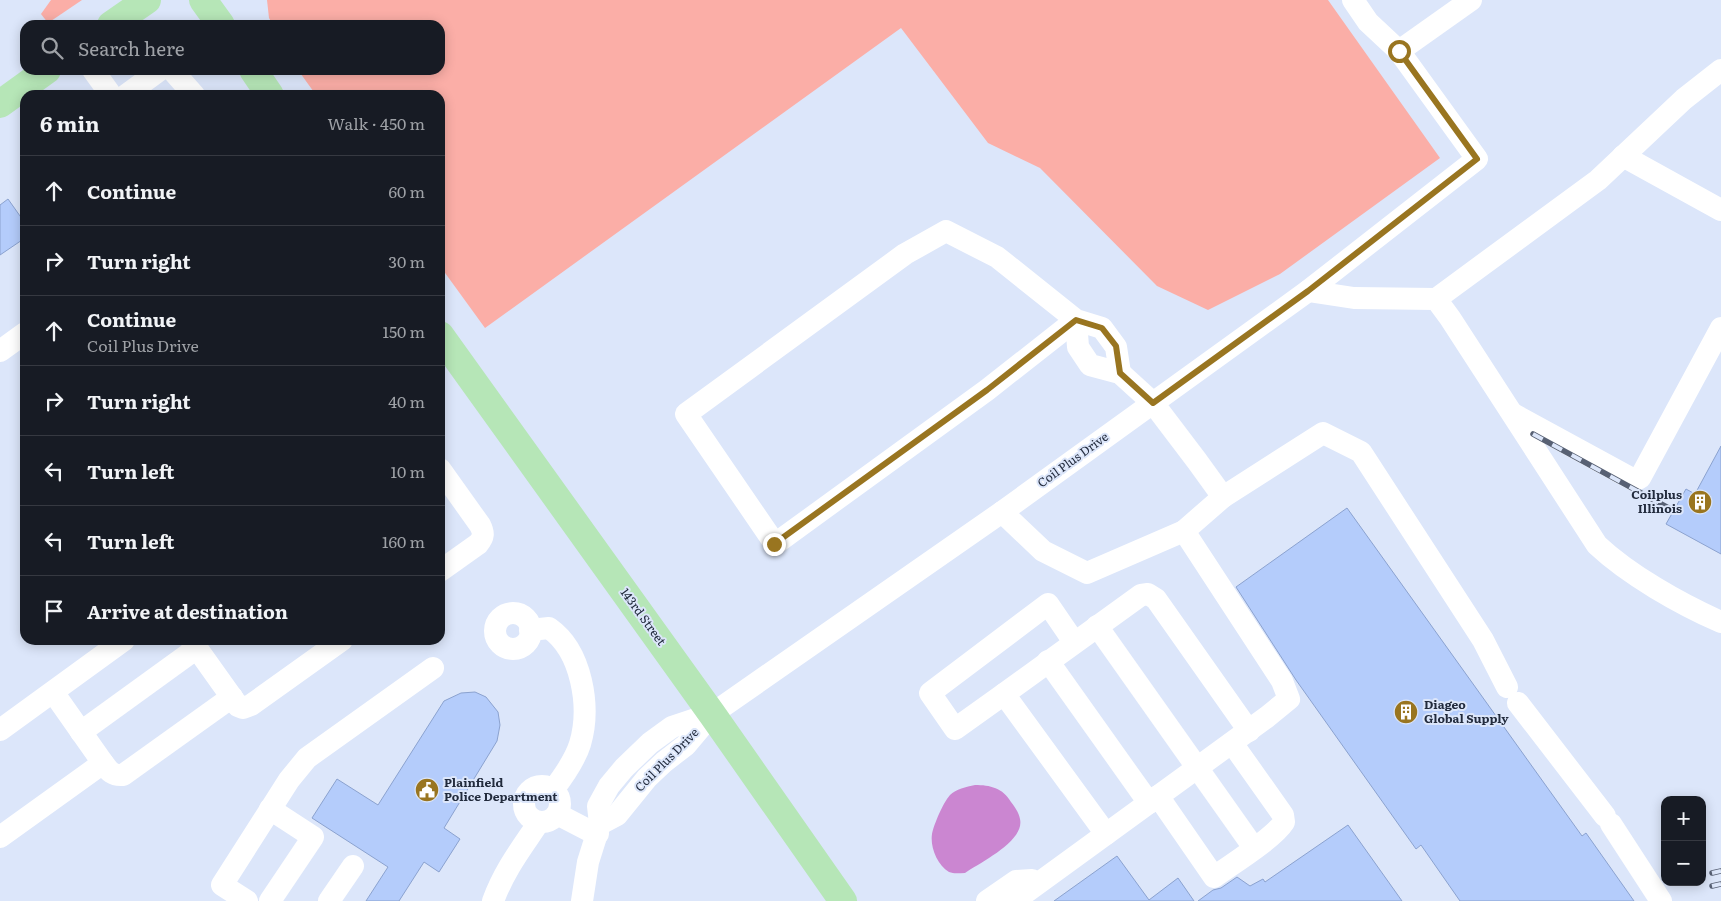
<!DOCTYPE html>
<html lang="en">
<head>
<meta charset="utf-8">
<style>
	:root { --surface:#171b24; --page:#20242c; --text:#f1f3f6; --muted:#9ea1a6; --line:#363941 }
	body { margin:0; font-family:Literata,serif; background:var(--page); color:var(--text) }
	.controls { position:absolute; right:15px; bottom:15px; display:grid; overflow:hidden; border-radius:10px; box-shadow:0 2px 12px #0003 }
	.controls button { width:45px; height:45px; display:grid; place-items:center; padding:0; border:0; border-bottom:1px solid var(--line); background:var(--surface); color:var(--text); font:25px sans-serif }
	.stop { position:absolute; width:15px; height:15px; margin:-11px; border:4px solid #997520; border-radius:50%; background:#fff }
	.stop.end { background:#997520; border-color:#fff; box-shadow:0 1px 5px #0008 }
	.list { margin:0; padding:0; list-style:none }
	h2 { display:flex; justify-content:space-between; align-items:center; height:65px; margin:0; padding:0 20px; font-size:21px }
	h2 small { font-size:16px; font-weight:400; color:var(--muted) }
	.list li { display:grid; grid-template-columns:32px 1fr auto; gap:15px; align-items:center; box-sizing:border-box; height:70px; padding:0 20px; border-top:1px solid var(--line) }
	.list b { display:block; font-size:19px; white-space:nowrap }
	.list p { margin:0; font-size:16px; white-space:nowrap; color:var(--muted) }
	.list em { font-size:16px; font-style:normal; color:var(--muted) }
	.icon { flex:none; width:28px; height:28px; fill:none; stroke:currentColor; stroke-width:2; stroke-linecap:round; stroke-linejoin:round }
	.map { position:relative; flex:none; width:1721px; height:901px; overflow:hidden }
	.search { position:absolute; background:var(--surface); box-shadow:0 2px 12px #0003; left:20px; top:20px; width:425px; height:55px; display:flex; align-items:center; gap:12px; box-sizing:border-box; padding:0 18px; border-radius:15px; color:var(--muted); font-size:19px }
	.panel { position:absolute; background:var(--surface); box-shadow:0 2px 12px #0003; left:20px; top:90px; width:425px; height:555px; border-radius:15px }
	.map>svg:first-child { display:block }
	.green { fill:#fbaea7 }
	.water { fill:#cb86d1 }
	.building { fill:#b4ccfb; stroke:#8ba2cf }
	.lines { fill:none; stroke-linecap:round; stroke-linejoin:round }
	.minor { stroke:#fff; stroke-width:22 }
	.major { stroke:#b6e6b7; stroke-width:28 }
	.rail-casing { stroke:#586174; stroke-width:5.5 }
	.rail { stroke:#dce6fa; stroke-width:4; stroke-dasharray:11; stroke-linecap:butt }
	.route { stroke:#997520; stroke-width:6 }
	.labels { text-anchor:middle; stroke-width:4; stroke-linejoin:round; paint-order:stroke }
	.street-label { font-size:12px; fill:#222b3d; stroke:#dce6fa }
	.poi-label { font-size:12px; font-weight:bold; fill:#222b3d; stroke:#dce6fa; text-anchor:start }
</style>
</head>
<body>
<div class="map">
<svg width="1721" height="901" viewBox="0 0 1721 901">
	<rect width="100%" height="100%" fill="#dce6fa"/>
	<g class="green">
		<polygon points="51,0 82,0 48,23 41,14"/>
		<polygon points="267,0 1328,0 1440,158 1280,274 1208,310 1157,286 1040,168 988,143 901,28 485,328 440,266 440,95 316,95 298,70 440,70 440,25 273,25 269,18"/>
	</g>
	<path class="water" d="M975 785C990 785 1003 788 1011 802 1015 807 1019 813 1020 819 1025 841 981 862 965 873 959 873 954 874 949 872 937 865 930 847 932 834 934 824 943 803 950 795 956 789 966 787 975 785Z"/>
	<g class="building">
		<polygon points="8,199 25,223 25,238 0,255 0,205"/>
		<polygon points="1721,446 1721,554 1666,524 1686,489 1695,494"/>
		<polygon points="1347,508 1582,836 1586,833 1634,901 1460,901 1421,845 1416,849 1296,680 1236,587"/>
		<polygon points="475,692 486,697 498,712 500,725 497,741 444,828 460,839 439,872 424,862 399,901 366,901 388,867 312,818 337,779 378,805 444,701 461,693"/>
		<polygon points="1348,825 1402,901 1198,901 1213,890 1221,888 1237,877 1250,886 1263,879 1265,882"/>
		<polygon points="1117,856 1149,900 1178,878 1194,901 1054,901"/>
	</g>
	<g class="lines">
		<g class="minor">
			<polyline points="1399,51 1471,0"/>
			<polyline points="93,70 111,95"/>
			<polyline points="172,70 194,95"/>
			<polyline points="126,95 160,70"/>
			<polyline points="1623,156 1721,210"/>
			<path d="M1308 291 1354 298 1436 299 1450 318 1597 545C1629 575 1680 604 1721 622"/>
			<polyline points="1436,299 1598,180 1684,99 1721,70"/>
			<polyline points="1076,320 987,390 775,544 686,414 905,254 946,231 997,257 1076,320 1102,328 1116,347 1120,373"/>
			<polyline points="1076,320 1078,347 1090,365 1120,373 1153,403 1197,461 1223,497"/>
			<polyline points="0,351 25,333"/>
			<polyline points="1513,414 1634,480 1640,478 1721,328"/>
			<path d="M440 469 480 525C484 533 484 537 478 544L440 571"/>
			<polyline points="1002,512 1043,551 1087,573 1184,531"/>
			<circle cx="513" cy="631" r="18"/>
			<polyline points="1097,626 1254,848"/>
			<path d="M530 630 549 628C582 651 591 707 580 744 575 760 563 777 553 790"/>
			<polyline points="191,640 238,706 243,708 251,705 342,640"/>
			<polyline points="1074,642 1048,604 930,693 955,729 1004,694 1106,834"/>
			<polyline points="1048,661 1149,803"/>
			<polyline points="1004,694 1141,595 1148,594 1156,599 1249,731"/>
			<polyline points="1518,703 1605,816"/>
			<polyline points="0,730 124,640"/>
			<polyline points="81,732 197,648"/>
			<path d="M103 763C109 771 112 776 123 775L232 697"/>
			<circle cx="542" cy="804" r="18"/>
			<path d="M1158 796 1214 877C1232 864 1273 839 1284 822L1283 815 1232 743"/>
			<polyline points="557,814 588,830 598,834"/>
			<polyline points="600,824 617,815 647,778 664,762 686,745 712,714 1002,512 1308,291 1477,159 1399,51 1368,22 1353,0"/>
			<polyline points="1611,824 1661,901"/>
			<polyline points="0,837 103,763 53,692"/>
			<polyline points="247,901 222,885 289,780 307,758 433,668"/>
			<polyline points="270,901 313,837 270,809"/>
			<polyline points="329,901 353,866"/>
			<path d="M493 901C505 869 521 849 539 822"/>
			<polyline points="582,901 588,862 600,824 598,806 609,786 624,768 650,743 672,727 711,714"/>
			<polyline points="987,901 1016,881 1032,880"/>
			<polyline points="1014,901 1267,717 1289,699 1282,681 1184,531 1223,497 1323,433 1361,452 1483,640 1507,687"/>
		</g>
		<g class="major">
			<polyline points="203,0 221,25"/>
			<polyline points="111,25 147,0"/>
			<polyline points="253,70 270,95"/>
			<polyline points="0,104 47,70"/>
			<polyline points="440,335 712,714 843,901"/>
		</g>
		<g class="rail-casing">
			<g id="rail">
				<polyline points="1533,434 1674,511"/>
				<polyline points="1712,873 1721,871"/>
				<polyline points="1712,886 1721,884"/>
			</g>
		</g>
		<use href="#rail" class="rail"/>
	</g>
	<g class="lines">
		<polyline class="route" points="774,544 987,390 1076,320 1102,328 1116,346 1120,373 1153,403 1308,291 1477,159 1399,51"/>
	</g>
	<defs>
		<g id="building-disc" transform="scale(1.25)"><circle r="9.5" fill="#997520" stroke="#dce6fa"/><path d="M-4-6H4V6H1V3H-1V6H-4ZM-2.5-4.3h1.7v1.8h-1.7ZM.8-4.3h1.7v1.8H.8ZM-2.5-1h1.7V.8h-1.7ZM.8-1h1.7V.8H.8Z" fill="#fff"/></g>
		<g id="civic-disc" transform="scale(1.25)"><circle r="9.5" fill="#997520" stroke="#dce6fa"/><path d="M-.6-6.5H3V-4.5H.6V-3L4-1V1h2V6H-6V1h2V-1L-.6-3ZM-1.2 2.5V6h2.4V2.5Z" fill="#fff"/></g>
	</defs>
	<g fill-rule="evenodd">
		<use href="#building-disc" x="1700" y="502"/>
		<use href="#building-disc" x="1406" y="712"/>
		<use href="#civic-disc" x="427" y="790"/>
	</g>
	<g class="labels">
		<g class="street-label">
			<text transform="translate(1073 460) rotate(-36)" y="4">Coil Plus Drive</text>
			<text transform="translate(643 617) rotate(54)" y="4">143rd Street</text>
			<text transform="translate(667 760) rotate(-45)" y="4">Coil Plus Drive</text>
		</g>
		<g class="poi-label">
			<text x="1682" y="499" text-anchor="end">Coilplus<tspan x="1682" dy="14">Illinois</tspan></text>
			<text x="1424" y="709">Diageo<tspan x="1424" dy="14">Global Supply</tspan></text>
			<text x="444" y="787">Plainfield<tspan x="444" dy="14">Police Department</tspan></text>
		</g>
	</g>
</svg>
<div class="controls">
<button>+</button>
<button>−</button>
</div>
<div class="stop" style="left:1399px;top:51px"></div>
<div class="stop end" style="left:774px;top:544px"></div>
<div class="search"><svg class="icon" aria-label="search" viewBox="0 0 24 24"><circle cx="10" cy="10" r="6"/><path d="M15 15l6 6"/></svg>Search here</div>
<section class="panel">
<h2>6 min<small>Walk · 450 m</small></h2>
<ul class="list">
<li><svg class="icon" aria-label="ahead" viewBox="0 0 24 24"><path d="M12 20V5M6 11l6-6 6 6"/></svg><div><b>Continue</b></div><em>60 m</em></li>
<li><svg class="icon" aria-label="right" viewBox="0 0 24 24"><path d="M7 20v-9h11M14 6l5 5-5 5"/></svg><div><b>Turn right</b></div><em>30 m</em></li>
<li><svg class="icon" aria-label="ahead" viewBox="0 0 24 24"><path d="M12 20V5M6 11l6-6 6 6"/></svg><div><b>Continue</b><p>Coil Plus Drive</p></div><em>150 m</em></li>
<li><svg class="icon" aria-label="right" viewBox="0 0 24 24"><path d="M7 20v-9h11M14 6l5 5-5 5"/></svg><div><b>Turn right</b></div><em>40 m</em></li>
<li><svg class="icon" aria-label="left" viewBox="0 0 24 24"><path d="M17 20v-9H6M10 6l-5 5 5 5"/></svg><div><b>Turn left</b></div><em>10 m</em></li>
<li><svg class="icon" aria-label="left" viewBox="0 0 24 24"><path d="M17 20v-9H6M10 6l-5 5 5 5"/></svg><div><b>Turn left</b></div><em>160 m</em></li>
<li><svg class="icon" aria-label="arrive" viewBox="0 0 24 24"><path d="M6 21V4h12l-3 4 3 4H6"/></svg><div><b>Arrive at destination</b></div></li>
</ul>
</section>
</div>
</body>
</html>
